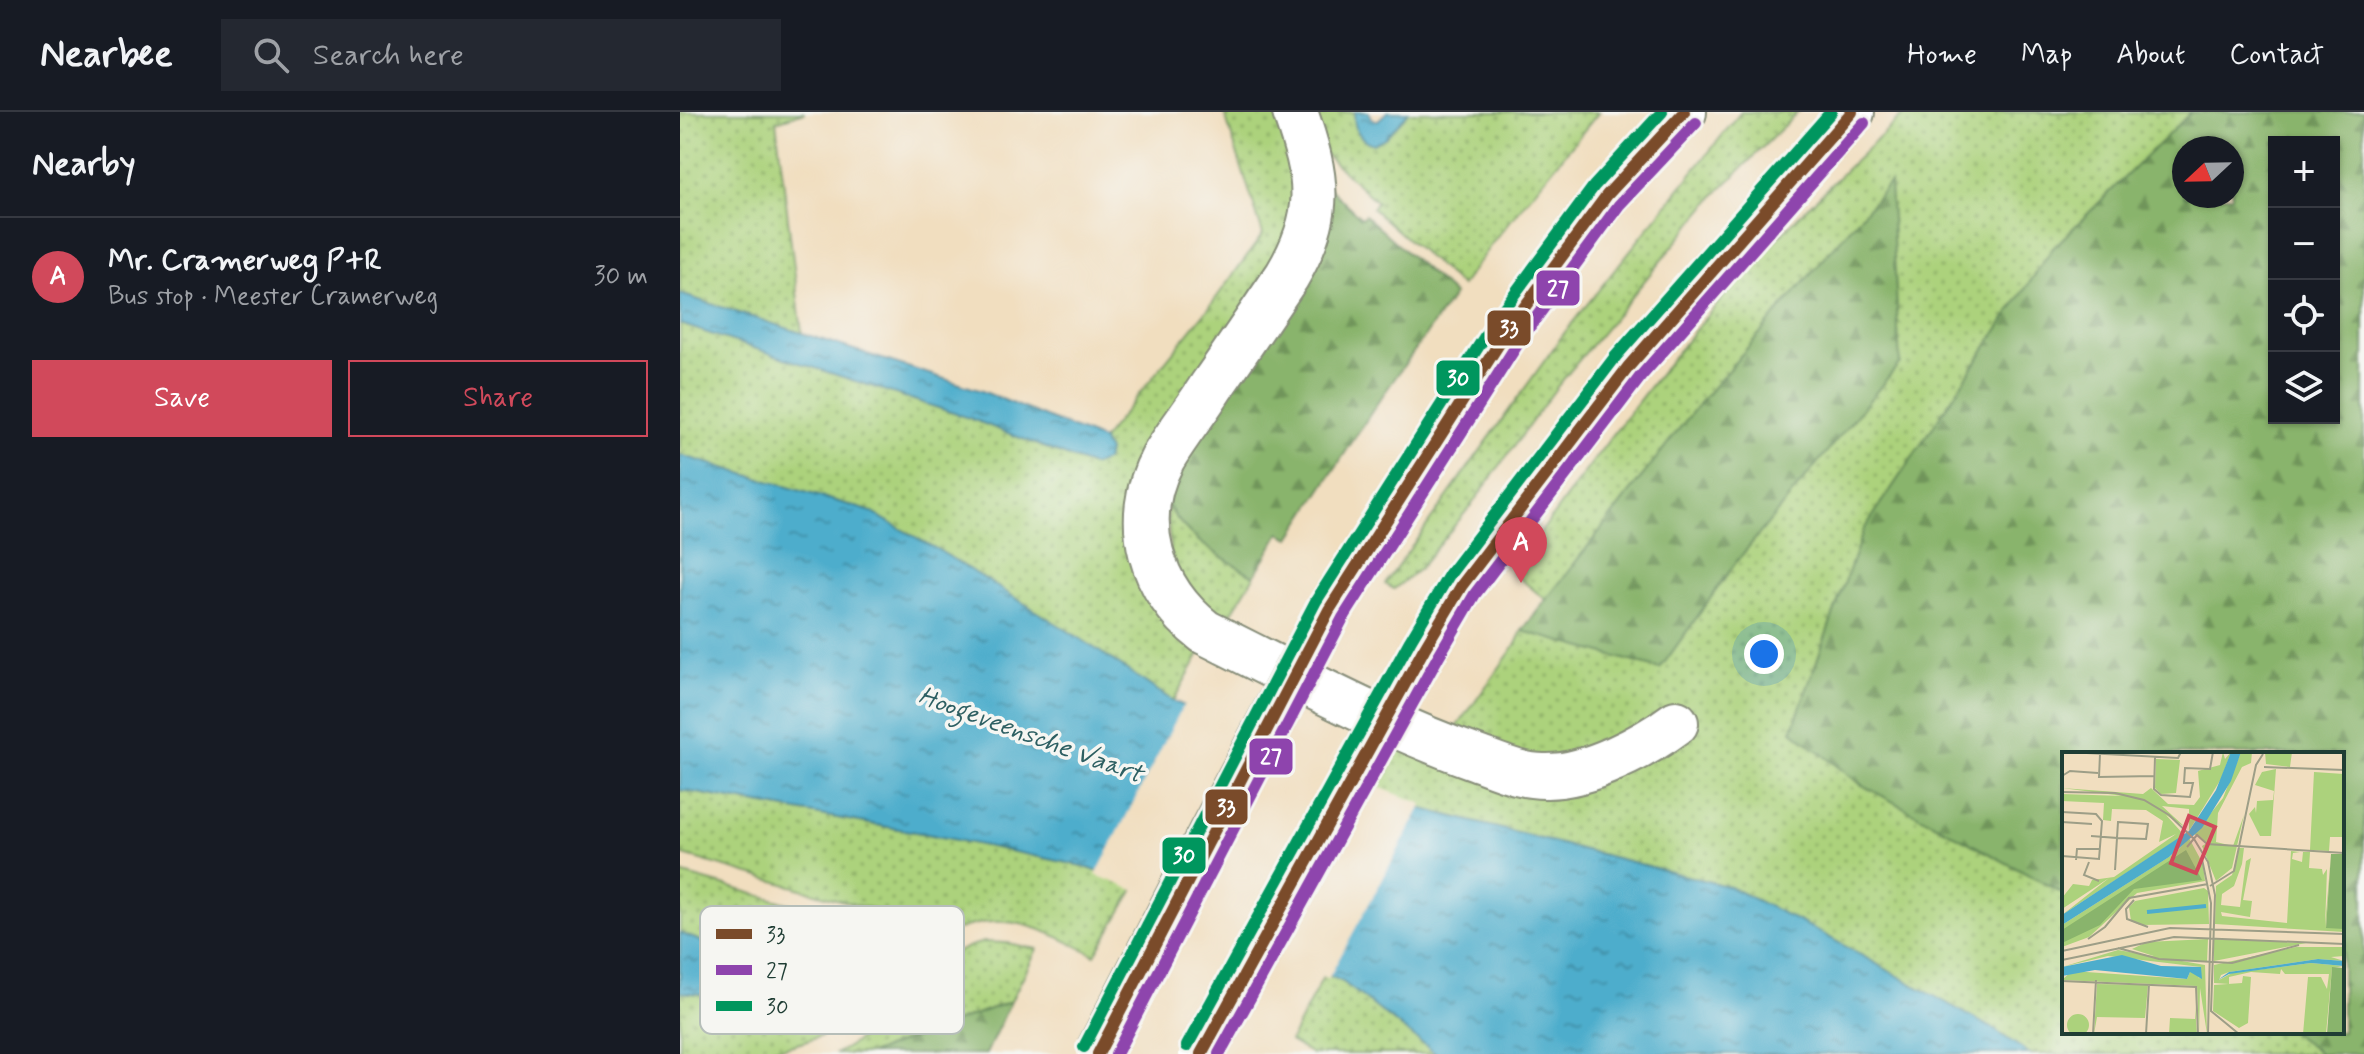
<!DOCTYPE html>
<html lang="en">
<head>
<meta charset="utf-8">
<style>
	:root { --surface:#171b24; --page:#242831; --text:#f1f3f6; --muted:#9ea1a6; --line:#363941; --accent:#d1495b }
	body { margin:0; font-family:Mynerve,sans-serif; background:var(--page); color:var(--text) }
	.controls { position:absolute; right:24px; top:24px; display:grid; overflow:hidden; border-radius:0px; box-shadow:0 2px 6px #0004 }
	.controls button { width:72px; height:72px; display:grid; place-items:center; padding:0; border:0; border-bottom:2px solid var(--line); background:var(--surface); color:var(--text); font:40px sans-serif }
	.compass { position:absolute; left:1492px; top:24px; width:72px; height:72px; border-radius:50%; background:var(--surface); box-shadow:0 2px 6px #0004; rotate:248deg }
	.you { position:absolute; left:1084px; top:542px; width:28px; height:28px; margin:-20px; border:6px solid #fff; border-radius:50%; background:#1a73e8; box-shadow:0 0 0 12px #1a73e833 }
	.badge { display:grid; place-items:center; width:52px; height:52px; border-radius:50%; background:var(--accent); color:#fff; font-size:26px; font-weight:700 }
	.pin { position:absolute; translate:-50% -66px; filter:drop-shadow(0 2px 4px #0008) }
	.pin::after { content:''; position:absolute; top:42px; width:28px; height:24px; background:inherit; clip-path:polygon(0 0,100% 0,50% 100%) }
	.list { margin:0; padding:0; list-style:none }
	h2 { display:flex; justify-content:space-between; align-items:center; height:104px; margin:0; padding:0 32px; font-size:34px }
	h2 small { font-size:26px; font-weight:400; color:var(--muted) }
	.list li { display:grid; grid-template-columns:52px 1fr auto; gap:24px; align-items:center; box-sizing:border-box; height:120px; padding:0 32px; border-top:2px solid var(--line) }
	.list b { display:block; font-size:30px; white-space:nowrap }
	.list p { margin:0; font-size:26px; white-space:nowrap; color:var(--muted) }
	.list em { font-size:26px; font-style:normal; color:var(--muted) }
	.actions { display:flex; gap:16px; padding:24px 32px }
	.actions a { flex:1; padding:18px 0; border:2px solid var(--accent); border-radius:0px; text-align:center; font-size:28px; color:var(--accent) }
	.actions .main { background:var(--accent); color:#fff }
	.icon { flex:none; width:44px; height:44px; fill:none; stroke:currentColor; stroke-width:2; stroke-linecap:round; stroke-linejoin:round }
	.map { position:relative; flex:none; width:1684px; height:942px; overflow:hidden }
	header { display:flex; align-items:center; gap:48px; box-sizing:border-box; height:112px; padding:0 40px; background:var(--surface); border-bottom:2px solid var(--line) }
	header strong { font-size:38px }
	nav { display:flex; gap:44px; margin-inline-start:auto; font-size:28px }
	.search { width:560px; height:72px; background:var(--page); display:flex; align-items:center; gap:20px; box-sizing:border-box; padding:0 28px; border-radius:0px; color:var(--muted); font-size:30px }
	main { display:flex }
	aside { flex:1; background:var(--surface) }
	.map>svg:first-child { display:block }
	.grass { fill:url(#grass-dots); stroke:#668858; stroke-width:2; fill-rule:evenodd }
	.forest { fill:url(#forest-firs); stroke:#547850; stroke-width:2; fill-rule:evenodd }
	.water { fill:url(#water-ripples); stroke:#367580; stroke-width:2 }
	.pier { fill:#f1debf }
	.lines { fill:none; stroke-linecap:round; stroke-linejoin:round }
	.minor-casing { stroke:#888e7a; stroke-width:48 }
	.secondary-casing { stroke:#888e7a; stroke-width:48 }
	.minor { stroke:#fff; stroke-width:44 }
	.secondary { stroke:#fff; stroke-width:44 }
	.secondary-bridge-casing { stroke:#888e7a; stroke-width:48; stroke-linecap:butt }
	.secondary-bridge { stroke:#fff; stroke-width:44 }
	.bus-1-casing { stroke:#f6f6f2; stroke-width:18 }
	.bus-2-casing { stroke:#f6f6f2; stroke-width:18 }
	.bus-3-casing { stroke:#f6f6f2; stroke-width:18 }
	.bus-1 { stroke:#7a4b2a; stroke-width:12 }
	.bus-2 { stroke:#8e44ad; stroke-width:12 }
	.bus-3 { stroke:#00965e; stroke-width:12 }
	.labels { text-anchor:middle; stroke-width:7; stroke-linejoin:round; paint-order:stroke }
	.water-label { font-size:26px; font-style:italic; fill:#2d5f62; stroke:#f6f6f2 }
	.inset-river { fill:none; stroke:#4dadcc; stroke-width:4 }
	.inset-road { fill:none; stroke:#9d9e87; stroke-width:2 }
	.view { fill:#d1495b; fill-opacity:0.15; stroke:#d1495b; stroke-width:4 }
	.inset-edge { fill:none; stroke:#1f3d34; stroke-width:4 }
	.key { fill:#f6f6f2; stroke:#b6beb9; stroke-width:2 }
	.key-label { font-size:22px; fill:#1f3d34 }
	.line-badge { stroke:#f6f6f2; stroke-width:3 }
	.badge-label { font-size:22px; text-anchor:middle; font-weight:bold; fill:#fff }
</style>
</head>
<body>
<header>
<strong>Nearbee</strong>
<div class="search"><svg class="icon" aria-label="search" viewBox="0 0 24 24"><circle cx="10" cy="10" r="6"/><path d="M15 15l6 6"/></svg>Search here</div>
<nav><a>Home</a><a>Map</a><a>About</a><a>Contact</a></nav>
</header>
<main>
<aside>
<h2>Nearby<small></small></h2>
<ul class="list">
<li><span class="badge">A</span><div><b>Mr. Cramerweg P+R</b><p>Bus stop · Meester Cramerweg</p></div><em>30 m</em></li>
</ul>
<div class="actions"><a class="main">Save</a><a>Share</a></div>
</aside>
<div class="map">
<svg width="1684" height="942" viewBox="0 0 1684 942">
	<defs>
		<pattern id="grass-dots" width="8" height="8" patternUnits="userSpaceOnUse" patternTransform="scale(2)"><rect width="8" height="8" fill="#acd27c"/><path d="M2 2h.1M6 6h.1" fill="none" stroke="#8bac66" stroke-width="1.8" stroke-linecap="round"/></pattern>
		<pattern id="forest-firs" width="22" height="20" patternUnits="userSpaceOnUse" patternTransform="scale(2)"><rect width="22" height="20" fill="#89b46c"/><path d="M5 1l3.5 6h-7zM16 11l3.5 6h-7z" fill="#6f945a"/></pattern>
		<pattern id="water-ripples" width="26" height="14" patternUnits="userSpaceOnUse" patternTransform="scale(2)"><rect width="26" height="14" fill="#4dadcc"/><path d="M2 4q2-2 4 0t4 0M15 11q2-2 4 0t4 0" fill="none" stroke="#3f8ea6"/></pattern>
	</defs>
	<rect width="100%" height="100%" fill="#f6f6f2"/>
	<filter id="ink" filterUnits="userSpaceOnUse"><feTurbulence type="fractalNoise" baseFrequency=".0125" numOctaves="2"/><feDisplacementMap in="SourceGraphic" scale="16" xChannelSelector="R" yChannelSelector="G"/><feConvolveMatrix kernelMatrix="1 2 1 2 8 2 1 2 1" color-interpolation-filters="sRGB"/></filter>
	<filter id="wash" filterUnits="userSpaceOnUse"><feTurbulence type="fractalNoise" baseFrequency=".006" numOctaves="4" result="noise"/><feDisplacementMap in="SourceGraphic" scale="32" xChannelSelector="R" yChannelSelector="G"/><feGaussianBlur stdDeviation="1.8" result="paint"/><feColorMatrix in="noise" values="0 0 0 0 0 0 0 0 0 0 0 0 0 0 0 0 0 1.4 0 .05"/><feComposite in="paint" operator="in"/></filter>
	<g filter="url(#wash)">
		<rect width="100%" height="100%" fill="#f1debf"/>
		<g class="grass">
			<polygon points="0,0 125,0 96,9 122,221 0,182"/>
			<polygon points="544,0 596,0 615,64 617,107 459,366 522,538 493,589 401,527 260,439 189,399 0,343 0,212 292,307 412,354 428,339 422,328 528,197 583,122"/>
			<polygon points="632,0 675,0 674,4 705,26 729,0 919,0 813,130 781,174 692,96 697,90 645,42"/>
			<polygon points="1061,0 1118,0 1036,82 876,276 793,391 739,457 714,477 705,472 885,220"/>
			<path d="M1226 0H1684V942H1350L1313 917 1134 817 1050 775 731 694 688 676 714 630 800 666 946 625 873 645 840 644 773 621 836 532 842 519 866 488 832 460C895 373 958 286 1027 204 1088 131 1158 65 1226 0ZM1594 30H1654V306H1594ZM1504 36H1552V84H1504ZM1384 642H1662V920H1384Z"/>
			<path d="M487 392C509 429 537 442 574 464L543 515 491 451Z"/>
			<path d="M0 678 247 722 403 754 456 774 415 843C348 809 316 794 245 832L222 809 208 802 0 742Z"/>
			<path d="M0 761 192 815C208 825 228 829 226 851 205 874 184 900 158 916 110 942 54 942 0 942V880L43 884 80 899 128 871 0 821Z"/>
			<path d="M304 830 327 831 357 837 331 889 190 942H155C216 913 236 846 304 830Z"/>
			<polygon points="645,861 663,870 756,942 632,942 610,929"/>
		</g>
		<g class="forest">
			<path d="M1511 0H1684V942H1641L1611 920H1662V642H1384V782L1180 672 1112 619 1183 419 1372 137ZM1594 30H1654V306H1594ZM1552 36V84H1504V36Z"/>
			<polygon points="1210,70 1220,251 1057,449 980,557 842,519 1013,299"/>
			<path d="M649 76 681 106 685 103 774 183 698 290 610 426 600 421 574 464C537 442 509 429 487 392L495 364Z"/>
			<polygon points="331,889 306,942 190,942"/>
		</g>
		<g class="water">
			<path d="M675 0H689L691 6 697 9 707 0H729L705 26 693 32C679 28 672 14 675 0Z"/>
			<polygon points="0,182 302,279 422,328 428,339 426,349 412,354 292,307 0,212"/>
			<polygon points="0,343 189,399 260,439 401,527 493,589 731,694 1050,775 1134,817 1313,917 1350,942 756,942 663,870 456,774 403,754 247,722 0,678"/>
			<polygon points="0,821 128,871 137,887 131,896 80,899 43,884 0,880"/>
		</g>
		<polygon class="pier" points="505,590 690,672 743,692 648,867 454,778 416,763"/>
	</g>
	<g filter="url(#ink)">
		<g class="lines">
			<g class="minor-casing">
				<path id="minor" d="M615 0C638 66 644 102 607 164 582 201 557 238 531 275 516 299 497 322 483 346 449 409 471 478 525 520 614 564 703 613 797 646 819 654 843 665 867 664 908 664 964 635 996 611"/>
			</g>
			<g class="secondary-casing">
				<g id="secondary">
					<polyline points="649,498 829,216 927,83 1004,0"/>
					<polyline points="744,537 782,473 949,254 1172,0"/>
				</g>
			</g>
			<use href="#minor" class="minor"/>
			<use href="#secondary" class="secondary"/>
			<g class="secondary-bridge-casing">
				<g id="secondary-bridge">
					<polyline points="419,938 531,721 649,498"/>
					<polyline points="521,942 744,537"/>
				</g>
			</g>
			<use href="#secondary-bridge" class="secondary-bridge"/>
			<g class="bus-1-casing">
				<g id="bus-1">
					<polyline points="418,942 649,498 829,216 927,83 1004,0"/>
					<polyline points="521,942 744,537 782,473 949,254 1172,0"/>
				</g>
			</g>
			<g class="bus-2-casing">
				<g id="bus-2">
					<polyline points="436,942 663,506 842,225 939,93 1016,11"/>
					<polyline points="539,942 758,545 795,482 961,264 1184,11"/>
				</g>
			</g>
			<g class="bus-3-casing">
				<g id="bus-3">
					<polyline points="507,934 730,529 769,463 936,244 1151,0"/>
					<polyline points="404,935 636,489 816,207 914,74 982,0"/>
				</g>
			</g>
			<use href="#bus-1" class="bus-1"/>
			<use href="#bus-2" class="bus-2"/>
			<use href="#bus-3" class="bus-3"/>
		</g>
	</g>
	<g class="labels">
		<g class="water-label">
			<text transform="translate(351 622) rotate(20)" y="9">Hoogeveensche Vaart</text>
		</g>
	</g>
	<g transform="translate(1382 640)">
		<rect width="282" height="282" fill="#f1debf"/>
		<path d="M161 0 163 7 169 0 159 27 127 79V57L100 54 123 75 104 63 122 83 0 163 47 126 0 157V146L11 132 27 134 30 128 52 125 114 82 97 90 101 69 84 58 50 57 49 69 41 68 42 51 0 49V42L61 44 0 36 81 42 89 36 106 52 132 53 138 45 136 19 158 13ZM179 0H190L189 11 180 15 156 61 154 90 171 94 182 63 170 116 154 129 140 94 145 91 132 82 161 46ZM203 0H230L228 15 204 12ZM94 7 118 8 114 41 99 42 93 36ZM214 17 209 84H198L187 62 193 55 194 61 195 49 211 48 212 39 193 33 200 20ZM252 20 282 22V85H268L267 99 248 98ZM127 86 141 112 143 129 75 141 27 185 0 195V173L113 101ZM177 96H182L180 112 172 134 160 142 159 153 178 155 184 109 189 106 181 148 190 149 188 165 159 160 160 164 225 171 229 99 238 100 231 101 230 107 240 110 241 100H248L247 116 260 117 261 123 265 117 263 175 269 102 264 175 282 174V180L153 172 154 134 170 123ZM142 136 146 139 147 172 78 173 69 169 67 155 73 149ZM146 187 145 210 101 207 70 197 85 190ZM152 187 244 191 152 209ZM234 195H282V204L269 205 282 209 256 207 167 220 159 223 157 228 170 221 249 211 282 214 270 216 264 282H241L246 225H259L265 237 267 222H223L219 217 218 222 189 220 167 225V232L152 231V213ZM56 198 143 213 145 282 138 236 137 282 135 234 0 228 10 219 125 227 128 220H136L137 227 139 215 46 204 0 215ZM181 224 189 225 186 271 177 276 151 259 152 233 180 231ZM35 232 86 233 83 266 35 265 32 282ZM133 255 135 282H107L108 266 133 267ZM5 273a11 11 0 1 1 22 0a11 11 0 1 1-22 0Z" fill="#acd27c"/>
		<path d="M124 98 140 128 72 137 38 173 0 191V178ZM269 102H282V177L264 176ZM270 215 282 216V282H265Z" fill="#89b46c"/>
		<path d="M169 0H179L169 29 140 76 107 105 0 173V163L127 79 154 38ZM60 203 99 214 139 215 140 227 128 220 125 227 33 218 0 224V215ZM256 207 282 209V214L249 211 167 222 156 228 167 220Z" fill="#4dadcc"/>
		<path class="inset-river" d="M85 160 144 154"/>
		<path class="inset-road" d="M6 0 116 6 119 0M38 2 37 25 92 24M93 5 92 37 99 43 128 45 131 31H122L123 16 148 17 151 0M202 15 282 18M0 24 8 19 36 21M0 40 53 41 82 48 107 63 132 87 146 110 153 143 149 259 177 282M0 60 34 62 40 69 37 107 0 104M0 70 30 72M56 70 86 72 84 87 55 86ZM29 84 55 86 53 118M125 95 135 83 145 92 282 101M140 107 149 151 146 282M14 108 15 97H37M27 110 22 123 37 129M148 134 172 119 194 13 201 2M72 148 64 157 65 167 86 175M26 187 43 175 67 146 146 132M56 196 97 207 170 211 237 193M0 199 108 176 282 182M0 208 112 185 282 192M0 229 134 235 136 282M31 282 34 228M84 282 87 232"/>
		<path class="view" d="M127 64 153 75 134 121 109 111Z"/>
		<rect width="282" height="282" class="inset-edge"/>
	</g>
	<rect x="20" y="794" width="264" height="128" rx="12" class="key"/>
	<rect x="36" y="817" width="36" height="10" fill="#7a4b2a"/>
	<rect x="36" y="853" width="36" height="10" fill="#8e44ad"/>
	<rect x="36" y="889" width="36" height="10" fill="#00965e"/>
	<g class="key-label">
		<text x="86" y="830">33</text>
		<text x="86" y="866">27</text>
		<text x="86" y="902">30</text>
	</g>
	<g class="line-badge">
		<rect x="855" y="157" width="46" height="38" rx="8" fill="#8e44ad"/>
		<rect x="806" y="197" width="46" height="38" rx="8" fill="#7a4b2a"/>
		<rect x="755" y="247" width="46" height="38" rx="8" fill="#00965e"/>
		<rect x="568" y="625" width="46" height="39" rx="8" fill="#8e44ad"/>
		<rect x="524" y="676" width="45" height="38" rx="8" fill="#7a4b2a"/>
		<rect x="481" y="724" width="46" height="39" rx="8" fill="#00965e"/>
	</g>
	<g class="badge-label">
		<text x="878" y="184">27</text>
		<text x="829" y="224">33</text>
		<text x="778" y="274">30</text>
		<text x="591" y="652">27</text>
		<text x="546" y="703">33</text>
		<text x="504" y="751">30</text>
	</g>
</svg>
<div class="controls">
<button>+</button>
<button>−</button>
<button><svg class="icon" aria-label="locate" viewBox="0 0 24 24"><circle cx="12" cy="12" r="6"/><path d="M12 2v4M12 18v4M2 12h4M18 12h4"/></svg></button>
<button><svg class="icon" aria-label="layers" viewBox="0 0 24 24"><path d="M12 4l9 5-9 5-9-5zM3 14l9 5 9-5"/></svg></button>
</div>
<svg class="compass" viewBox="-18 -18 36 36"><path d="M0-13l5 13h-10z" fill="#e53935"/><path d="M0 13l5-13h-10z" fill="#9ea1a6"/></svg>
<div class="you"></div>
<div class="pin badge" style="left:841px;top:471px">A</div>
</div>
</main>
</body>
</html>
